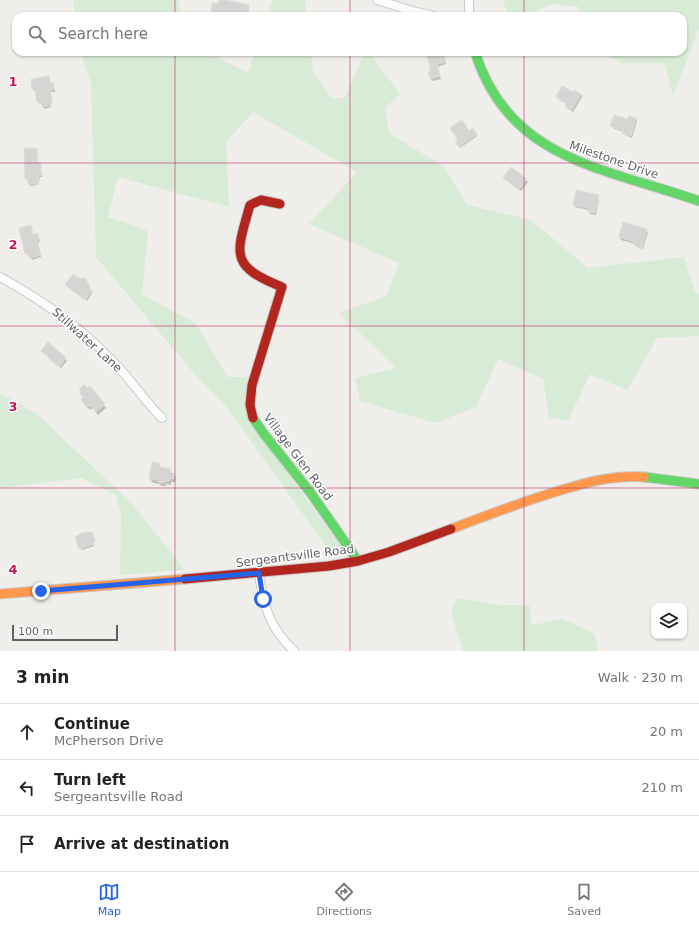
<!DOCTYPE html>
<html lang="en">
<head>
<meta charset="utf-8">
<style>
	:root { --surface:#fff; --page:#f6f6f6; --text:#222; --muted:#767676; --line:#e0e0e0; --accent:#2563eb }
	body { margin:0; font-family:"DejaVu Sans",sans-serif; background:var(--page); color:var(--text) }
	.controls { position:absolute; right:12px; bottom:12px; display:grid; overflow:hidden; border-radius:8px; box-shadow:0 1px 3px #0004 }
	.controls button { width:36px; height:36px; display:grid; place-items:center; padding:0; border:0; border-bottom:1px solid var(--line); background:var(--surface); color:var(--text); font:20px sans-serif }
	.scale { position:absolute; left:12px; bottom:10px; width:106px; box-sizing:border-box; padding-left:4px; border:2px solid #5f6368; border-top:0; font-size:11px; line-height:14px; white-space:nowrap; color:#5f6368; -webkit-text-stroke:3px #fff; paint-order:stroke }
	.stop { position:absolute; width:12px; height:12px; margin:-9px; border:3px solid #2563eb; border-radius:50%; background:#fff }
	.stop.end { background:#2563eb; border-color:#fff; box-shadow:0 1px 4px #0008 }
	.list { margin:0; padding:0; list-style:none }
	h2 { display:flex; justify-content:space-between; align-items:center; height:52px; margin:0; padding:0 16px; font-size:17px }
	h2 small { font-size:13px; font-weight:400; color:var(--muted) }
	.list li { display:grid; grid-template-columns:26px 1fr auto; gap:12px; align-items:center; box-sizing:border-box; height:56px; padding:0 16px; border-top:1px solid var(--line) }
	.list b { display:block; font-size:15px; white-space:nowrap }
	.list p { margin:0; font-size:13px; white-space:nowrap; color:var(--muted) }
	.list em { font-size:13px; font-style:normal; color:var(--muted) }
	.icon { flex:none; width:22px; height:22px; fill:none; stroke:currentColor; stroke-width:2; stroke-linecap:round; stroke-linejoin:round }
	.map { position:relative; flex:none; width:699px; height:651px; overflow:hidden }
	.search { position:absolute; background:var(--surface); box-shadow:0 1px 3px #0004; left:12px; right:12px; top:12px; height:44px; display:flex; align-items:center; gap:10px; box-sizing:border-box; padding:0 14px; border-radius:12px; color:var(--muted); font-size:15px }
	.sheet { height:220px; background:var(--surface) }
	nav { display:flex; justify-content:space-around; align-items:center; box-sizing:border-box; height:56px; border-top:1px solid var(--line); background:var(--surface); font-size:11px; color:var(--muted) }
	nav a { display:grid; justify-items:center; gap:2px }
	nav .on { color:var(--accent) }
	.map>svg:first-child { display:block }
	.green { fill:#d8ebd6 }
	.shadow { fill:#0003 }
	.building { fill:#d6d5d3; stroke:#deddd9 }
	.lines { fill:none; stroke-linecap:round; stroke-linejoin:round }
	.street-casing { stroke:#cbcccc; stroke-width:10 }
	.fast-casing { stroke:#cacacb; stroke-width:11 }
	.slow-casing { stroke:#cacacb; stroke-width:11 }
	.jam-casing { stroke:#cacacb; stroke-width:11 }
	.street { stroke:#fdfcfc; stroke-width:8 }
	.fast { stroke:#63d668; stroke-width:9 }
	.slow { stroke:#ff974d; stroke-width:9 }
	.jam { stroke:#b3261e; stroke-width:9 }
	.route { stroke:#2563eb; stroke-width:5 }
	.grid { fill:none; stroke:#c2185b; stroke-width:1; stroke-opacity:0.55 }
	.labels { text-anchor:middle; stroke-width:3; stroke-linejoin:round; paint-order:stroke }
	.street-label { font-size:12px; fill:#5f6368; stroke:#fff }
	.grid-label { font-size:13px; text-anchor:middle; font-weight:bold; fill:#c2185b; stroke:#fff; stroke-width:3; stroke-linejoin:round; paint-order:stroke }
</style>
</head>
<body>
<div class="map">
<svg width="699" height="651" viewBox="0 0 699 651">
	<rect width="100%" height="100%" fill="#efeeea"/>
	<g class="green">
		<polygon points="73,0 178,0 181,16 75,16"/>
		<polygon points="275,0 305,0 307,16 267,16 272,1"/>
		<polygon points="503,0 699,0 699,28 673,95 664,63 622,63 600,52 683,52 683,16 579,16 579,7 553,4 520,16 508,16"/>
		<polygon points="80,52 207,52 248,73 255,52 311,52 313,71 332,99 345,97 365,52 369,52 400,94 385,108 389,133 443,166 467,205 531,220 588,268 684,257 695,292 699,294 699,336 657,338 627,390 590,374 568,421 549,417 543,379 498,359 476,407 435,423 360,401 355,378 396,368 339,313 386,296 399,263 309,224 357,172 253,112 226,142 229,207 118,177 108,217 148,230 142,294 195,323 228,377 249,377 249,419 346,554 333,556 226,406 197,377 96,257 91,83"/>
		<polygon points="0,393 36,413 132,504 185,570 120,575 121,514 116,495 81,478 0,488"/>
		<polygon points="457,598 501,605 529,605 532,625 563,619 595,634 598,651 463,651 451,613"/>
	</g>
	<g class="shadow">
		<polygon points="220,0 227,0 227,2 248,5 249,8 248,16 212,16 212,15 219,6"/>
		<polygon points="430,52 443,52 446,64 437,67 441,79 432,81 429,73 432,72"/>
		<polygon points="48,77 50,84 53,83 54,86 55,92 50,92 52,102 51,103 51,107 44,109 42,104 40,104 38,102 36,90 34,91 33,88"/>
		<polygon points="574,93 581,94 582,97 573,112 567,108 566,106 567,104 558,99 557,97"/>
		<polygon points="636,119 637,121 632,138 625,135 624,132 613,128 612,126"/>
		<polygon points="473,129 477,136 460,148 457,142"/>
		<polygon points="25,149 36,149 37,151 38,164 40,164 41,166 42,177 40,177 38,185 30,186 29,181 26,179"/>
		<polygon points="504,178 526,180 528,182 521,191"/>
		<polygon points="598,196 599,198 596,215 590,214 589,210 575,207 574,205"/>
		<polygon points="624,224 646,230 648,232 643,249 637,247 636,244 621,240 620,237"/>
		<polygon points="20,229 38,236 40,241 38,243 41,257 32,260 30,256 28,256"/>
		<polygon points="81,281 86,281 88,283 87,284 89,286 92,293 87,301 66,285"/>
		<polygon points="49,343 67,361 61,368 42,351"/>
		<polygon points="81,394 104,405 106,408 98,415 93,408 90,410 84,403"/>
		<polygon points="152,463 158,464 161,467 170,470 176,477 175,482 171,482 171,485 166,484 166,486 161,486 160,484 153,483 150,479"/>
		<polygon points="93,536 95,541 93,543 94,546 82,550 80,548"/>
	</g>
	<g class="building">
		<polygon points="219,0 226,0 249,5 247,16 211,15 212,3 218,4"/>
		<polygon points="426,52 443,52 446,62 437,64 440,76 430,79 428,72 431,71"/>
		<polygon points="49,76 50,83 53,82 54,90 50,90 52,100 50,101 51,105 42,107 41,102 37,102 35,88 32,89 31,79"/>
		<polygon points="562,86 573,92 574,90 581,94 572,110 565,106 567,103 556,97"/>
		<polygon points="614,115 628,119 629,116 636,118 631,136 622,133 623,130 610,126"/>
		<polygon points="462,120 469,131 473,128 477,134 459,147 455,142 458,140 450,128"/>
		<polygon points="24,148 37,148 37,163 41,162 41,175 39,175 38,184 28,184 28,179 25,179"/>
		<polygon points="511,167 527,179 519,190 503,178"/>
		<polygon points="576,190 599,195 595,213 588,212 589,208 573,205"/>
		<polygon points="623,222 647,229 642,248 634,245 635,242 619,237"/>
		<polygon points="31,225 33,234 38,233 39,239 37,240 41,255 30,258 29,254 25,254 19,228"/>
		<polygon points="73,274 81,279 82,277 87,280 86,282 90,285 89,288 92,290 85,300 65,285"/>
		<polygon points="48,342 66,358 59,367 41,351"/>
		<polygon points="84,384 87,388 90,386 93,389 105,404 96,412 90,405 87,408 81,399 83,397 80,394 81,392 79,389"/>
		<polygon points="152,462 159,463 159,467 171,469 170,472 174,473 174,479 169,478 169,481 165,481 164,483 158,482 158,480 149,479"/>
		<polygon points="89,532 90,533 92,532 94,538 93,541 94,544 79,549 75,537 82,533"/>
	</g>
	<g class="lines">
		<g class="street-casing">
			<g id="street">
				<polyline points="377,0 416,12 434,16"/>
				<polyline points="469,0 469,16"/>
				<path d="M0 277C44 301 86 331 120 369 135 385 146 403 162 418"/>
				<path d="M259 573C263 606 270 628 294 651"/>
			</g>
		</g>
		<g class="fast-casing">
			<g id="fast">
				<path d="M475 52C509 161 606 168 699 201"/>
				<polyline points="253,418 264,434 310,492 358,561"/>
				<polyline points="644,477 699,484"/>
			</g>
		</g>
		<g class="slow-casing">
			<g id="slow">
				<path d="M451 529C491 514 531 498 572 487 595 480 620 475 644 477"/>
				<polyline points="0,594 185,579"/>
			</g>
		</g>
		<g class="jam-casing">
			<g id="jam">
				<path d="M253 418 250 405 252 385 282 287C229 266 236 254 250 205L261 200 280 204"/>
				<polyline points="185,579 329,566 358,561 389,552 451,529"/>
			</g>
		</g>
		<use href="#street" class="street"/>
		<use href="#fast" class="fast"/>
		<use href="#slow" class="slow"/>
		<use href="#jam" class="jam"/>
	</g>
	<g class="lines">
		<polyline class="route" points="41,591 259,573 263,599"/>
	</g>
	<path class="grid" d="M175 0V16M350 0V16M524 0V16M175 52V651M350 52V651M524 52V651M0 163H699M0 326H699M0 488H699"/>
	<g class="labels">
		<g class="street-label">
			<text transform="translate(614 160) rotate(19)" y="4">Milestone Drive</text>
			<text transform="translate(87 340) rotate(42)" y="4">Stillwater Lane</text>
			<text transform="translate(298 457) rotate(53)" y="4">Village Glen Road</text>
			<text transform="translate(295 556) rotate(-7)" y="4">Sergeantsville Road</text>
		</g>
	</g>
	<g class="grid-label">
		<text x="13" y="86">1</text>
		<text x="13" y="249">2</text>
		<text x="13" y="411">3</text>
		<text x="13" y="574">4</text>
	</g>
</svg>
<div class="controls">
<button><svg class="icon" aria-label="layers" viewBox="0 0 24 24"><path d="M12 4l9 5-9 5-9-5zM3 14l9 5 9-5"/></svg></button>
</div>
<div class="scale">100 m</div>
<div class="stop" style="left:263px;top:599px"></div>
<div class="stop end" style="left:41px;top:591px"></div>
<div class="search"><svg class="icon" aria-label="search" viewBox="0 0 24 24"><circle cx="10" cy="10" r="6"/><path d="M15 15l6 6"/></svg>Search here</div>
</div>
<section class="sheet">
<h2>3 min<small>Walk · 230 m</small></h2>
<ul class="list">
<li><svg class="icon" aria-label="ahead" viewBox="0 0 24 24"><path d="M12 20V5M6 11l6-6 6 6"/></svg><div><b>Continue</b><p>McPherson Drive</p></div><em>20 m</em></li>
<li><svg class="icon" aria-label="left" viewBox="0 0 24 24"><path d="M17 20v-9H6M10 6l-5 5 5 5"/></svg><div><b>Turn left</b><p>Sergeantsville Road</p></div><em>210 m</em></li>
<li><svg class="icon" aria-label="arrive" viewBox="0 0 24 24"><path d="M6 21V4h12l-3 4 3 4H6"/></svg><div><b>Arrive at destination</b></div></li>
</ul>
</section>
<nav>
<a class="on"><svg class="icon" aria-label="map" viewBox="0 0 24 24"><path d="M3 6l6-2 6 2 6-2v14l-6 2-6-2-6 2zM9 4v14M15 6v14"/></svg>Map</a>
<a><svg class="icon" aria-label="directions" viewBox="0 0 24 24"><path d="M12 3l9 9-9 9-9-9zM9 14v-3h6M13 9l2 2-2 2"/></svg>Directions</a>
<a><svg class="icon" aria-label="saved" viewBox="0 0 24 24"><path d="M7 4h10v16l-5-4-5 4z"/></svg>Saved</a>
</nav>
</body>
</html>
